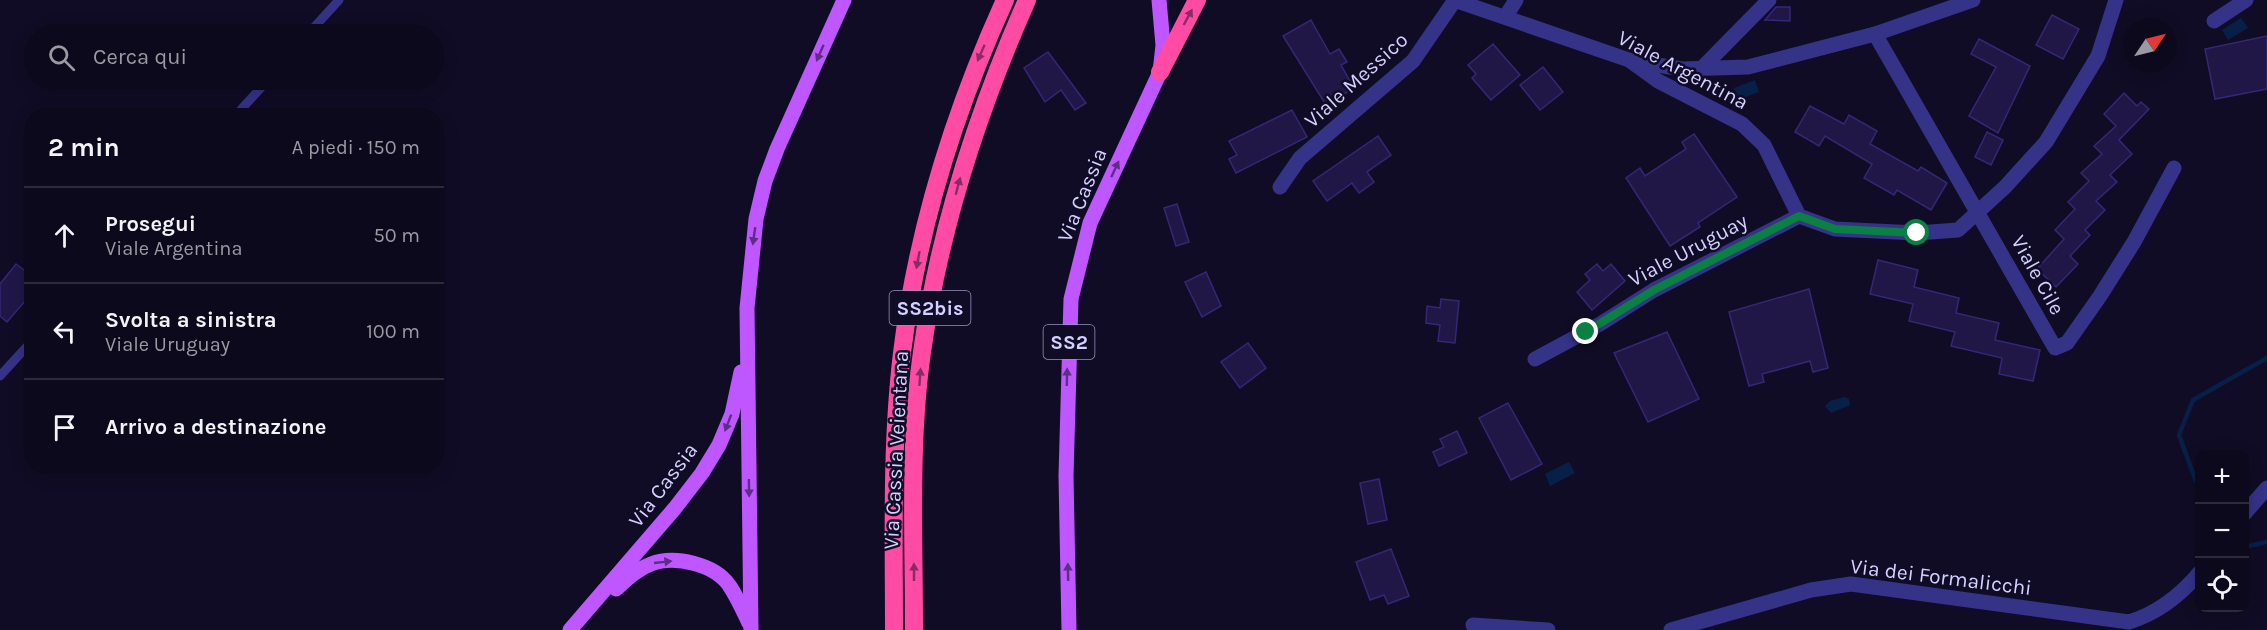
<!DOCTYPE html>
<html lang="it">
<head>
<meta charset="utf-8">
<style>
	:root { --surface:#0c091c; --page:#1a1729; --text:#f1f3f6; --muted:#9a9aa3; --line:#2c2a3b }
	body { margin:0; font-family:Karla,sans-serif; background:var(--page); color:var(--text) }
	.controls { position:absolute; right:18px; bottom:18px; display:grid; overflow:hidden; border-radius:12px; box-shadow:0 3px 15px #0003 }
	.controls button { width:54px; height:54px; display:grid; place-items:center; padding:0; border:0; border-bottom:2px solid var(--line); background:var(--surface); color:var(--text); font:30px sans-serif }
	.compass { position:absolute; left:2123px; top:18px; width:54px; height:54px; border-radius:50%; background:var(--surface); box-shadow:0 3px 15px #0003; rotate:55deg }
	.stop { position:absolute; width:18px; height:18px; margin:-14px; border:4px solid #0b8043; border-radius:50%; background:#fff }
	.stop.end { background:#0b8043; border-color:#fff; box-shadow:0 2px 6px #0008 }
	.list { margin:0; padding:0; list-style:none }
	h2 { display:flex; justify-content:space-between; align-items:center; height:78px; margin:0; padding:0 24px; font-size:26px }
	h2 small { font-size:20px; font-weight:400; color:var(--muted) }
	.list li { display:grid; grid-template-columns:39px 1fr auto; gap:18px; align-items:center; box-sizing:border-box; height:96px; padding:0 24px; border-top:2px solid var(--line) }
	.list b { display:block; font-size:22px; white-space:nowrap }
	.list p { margin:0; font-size:20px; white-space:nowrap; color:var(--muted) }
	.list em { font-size:20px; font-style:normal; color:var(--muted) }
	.icon { flex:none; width:33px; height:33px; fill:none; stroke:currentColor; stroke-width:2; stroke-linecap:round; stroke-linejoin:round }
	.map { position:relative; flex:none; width:2267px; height:630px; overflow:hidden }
	.search { position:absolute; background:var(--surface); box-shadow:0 3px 15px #0003; left:24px; top:24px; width:420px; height:66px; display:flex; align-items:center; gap:15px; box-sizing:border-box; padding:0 21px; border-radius:33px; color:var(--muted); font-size:22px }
	.panel { position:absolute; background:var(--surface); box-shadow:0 3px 15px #0003; left:24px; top:108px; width:420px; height:366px; border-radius:24px }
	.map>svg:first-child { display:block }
	.water { fill:#072048 }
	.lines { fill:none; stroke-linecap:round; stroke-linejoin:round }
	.stream { stroke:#072048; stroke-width:4.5 }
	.building { fill:#201747; stroke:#352775; stroke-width:1.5 }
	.lane { stroke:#353388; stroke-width:9 }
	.street { stroke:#353388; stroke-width:15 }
	.primary { stroke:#be57ff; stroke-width:15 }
	.highway { stroke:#ff4ba3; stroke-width:18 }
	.oneway { fill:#882c64 }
	.oneway2 { fill:#5e2e87 }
	.route { stroke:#0b8043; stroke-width:8 }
	.labels { text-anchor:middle; stroke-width:5; stroke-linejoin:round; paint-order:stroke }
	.shield { fill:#100c25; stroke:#9995be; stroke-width:1.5 }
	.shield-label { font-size:20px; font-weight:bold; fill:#d4d0ff }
	.street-label { font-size:21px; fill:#d4d0ff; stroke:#100c25 }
</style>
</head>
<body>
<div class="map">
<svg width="2267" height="630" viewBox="0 0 2267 630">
	<rect width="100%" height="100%" fill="#100c25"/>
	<g class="water">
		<polygon points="2241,18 2248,28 2228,40 2222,30"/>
		<polygon points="1755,80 1759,92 1738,100 1734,88"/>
		<polygon points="1844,397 1849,399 1850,405 1831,413 1825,406 1830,401"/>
		<polygon points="1569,462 1575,473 1550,486 1545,474"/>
	</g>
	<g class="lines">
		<g class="stream">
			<polyline points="2200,492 2179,435 2193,400 2267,358"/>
			<polyline points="2244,547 2267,542"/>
		</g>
	</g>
	<g class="building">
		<polygon points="1776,7 1790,7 1790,21 1765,20"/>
		<polygon points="2052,15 2079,29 2063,59 2036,45"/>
		<polygon points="1311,20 1330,54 1339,49 1347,62 1341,65 1354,88 1326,105 1283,36"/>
		<polygon points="2267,36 2267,89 2215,99 2205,49"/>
		<polygon points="1979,39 2030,66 1998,133 1969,116 1996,67 1971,54"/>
		<polygon points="1493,44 1520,75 1491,100 1472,78 1476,74 1468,65"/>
		<polygon points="1048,52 1086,103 1075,110 1061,90 1045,102 1024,68"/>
		<polygon points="1543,67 1563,92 1540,110 1520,85"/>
		<polygon points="2124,93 2137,106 2141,102 2149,109 2119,140 2132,154 2110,175 2117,182 2096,201 2105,210 2085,230 2090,235 2070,256 2078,264 2056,287 2037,269 2064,239 2055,230 2075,209 2068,202 2089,181 2081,173 2102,154 2094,146 2116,126 2104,114"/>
		<polygon points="1810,106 1844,124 1849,115 1877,131 1870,144 1918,171 1921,167 1947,183 1931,210 1897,190 1894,195 1864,178 1872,164 1825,136 1819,146 1795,132"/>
		<polygon points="1292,110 1307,137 1236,173 1229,159 1237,155 1229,141"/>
		<polygon points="1987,132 2003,140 1991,165 1975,157"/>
		<polygon points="1694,134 1737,197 1698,223 1700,227 1670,246 1626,178 1640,168 1645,176 1686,149 1682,142"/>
		<polygon points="1378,136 1391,155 1367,172 1374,182 1359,193 1352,183 1327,201 1313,181"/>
		<polygon points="1177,204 1189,242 1176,246 1164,208"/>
		<polygon points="1878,260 1918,270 1914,287 1959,298 1956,313 1999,323 1995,340 2040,350 2033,381 1999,374 2002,358 1951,346 1955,332 1909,321 1913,304 1870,294"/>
		<polygon points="16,264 32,276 32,293 7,322 0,316 0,284"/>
		<polygon points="1597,264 1603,271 1611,264 1625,281 1592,310 1577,292 1590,280 1585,274"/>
		<polygon points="1206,272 1221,306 1202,317 1185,282"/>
		<polygon points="1809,289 1828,368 1813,372 1810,361 1762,374 1764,382 1749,386 1729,312"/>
		<polygon points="1441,299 1459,301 1455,343 1438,341 1440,325 1426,323 1427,306 1440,308"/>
		<polygon points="1667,332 1699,399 1648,422 1614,353"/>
		<polygon points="1248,343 1266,368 1240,388 1221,362"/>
		<polygon points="1508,403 1542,464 1511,480 1479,418"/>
		<polygon points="1457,431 1467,453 1439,466 1433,452 1444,447 1440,439"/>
		<polygon points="1379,479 1387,520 1368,524 1360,483"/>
		<polygon points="1391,549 1409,596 1388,604 1384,595 1370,600 1356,562"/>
	</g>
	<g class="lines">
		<g class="lane">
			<polyline points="308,34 339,0"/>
			<polyline points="235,116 268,80"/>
			<polyline points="0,376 32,341"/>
		</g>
		<g class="street">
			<polyline points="1454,0 1629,60 1658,81 1742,124 1764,145 1799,216 1835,229 1917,233 1958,230 2005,187 2046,142 2098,56 2116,0"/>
			<polyline points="1506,16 1516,0"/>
			<polyline points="2214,21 2246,0"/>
			<polyline points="1875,34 2055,348 2067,343 2100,296 2134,242 2174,168"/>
			<polyline points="1633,61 1682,69 1748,67 1875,34 1973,0"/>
			<polyline points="1700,70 1769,0"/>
			<polyline points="1280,187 1300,158 1413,61 1455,0"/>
			<polyline points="1535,359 1600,324 1654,290 1799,216"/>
			<polyline points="2244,514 2267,488"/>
			<polyline points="1473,625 1548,630"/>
			<path d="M1671 630 1811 590 1851 584 2129 622C2158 613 2180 596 2200 572"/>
		</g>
		<g class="primary">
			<path d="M616 589C627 579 637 569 651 564 675 555 714 564 729 585 737 597 743 610 749 623"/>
			<polyline points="570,630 675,508 702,473 719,445 732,414 741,372"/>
			<polyline points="751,630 747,308 756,219 765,181 777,149 844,0"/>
			<polyline points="1069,630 1066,476 1071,299 1090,223 1160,72 1163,45 1159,0"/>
		</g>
		<g class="highway">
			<polyline points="1160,72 1197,0"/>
			<path d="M894 630C894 538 891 444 902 353 917 230 954 112 1005 0"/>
			<path d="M914 630C914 538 909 443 922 352 939 230 977 113 1027 0"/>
		</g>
	</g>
	<defs><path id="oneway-solid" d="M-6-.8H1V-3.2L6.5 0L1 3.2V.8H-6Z" transform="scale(1.5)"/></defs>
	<g class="oneway">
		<use href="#oneway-solid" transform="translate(1188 17) rotate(-62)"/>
		<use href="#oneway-solid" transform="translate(981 53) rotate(114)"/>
		<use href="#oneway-solid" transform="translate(958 186) rotate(-75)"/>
		<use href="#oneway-solid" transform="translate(918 260) rotate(100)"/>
		<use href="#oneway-solid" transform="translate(920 377) rotate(-86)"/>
		<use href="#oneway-solid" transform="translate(914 572) rotate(-90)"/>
	</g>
	<g class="oneway2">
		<use href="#oneway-solid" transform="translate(820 53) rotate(114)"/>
		<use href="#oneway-solid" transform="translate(1115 169) rotate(-65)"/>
		<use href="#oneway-solid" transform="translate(754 236) rotate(98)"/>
		<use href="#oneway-solid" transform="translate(1067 377) rotate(-89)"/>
		<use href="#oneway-solid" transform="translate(728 423) rotate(111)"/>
		<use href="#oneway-solid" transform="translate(749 488) rotate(89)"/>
		<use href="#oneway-solid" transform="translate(663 562) rotate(-6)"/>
		<use href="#oneway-solid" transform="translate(1068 572) rotate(-91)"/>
	</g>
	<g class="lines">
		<polyline class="route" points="1586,332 1654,290 1799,216 1835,229 1917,233"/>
	</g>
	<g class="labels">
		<g class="shield">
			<rect x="889.5" y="291" width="81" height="34" rx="4.5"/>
			<rect x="1043.5" y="325" width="51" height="34" rx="4.5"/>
		</g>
		<g class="shield-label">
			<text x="930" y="315">SS2bis</text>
			<text x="1069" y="349">SS2</text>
		</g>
		<g class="street-label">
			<text transform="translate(1683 70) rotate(28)" y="7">Viale Argentina</text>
			<text transform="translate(1356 80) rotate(-42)" y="7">Viale Messico</text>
			<text transform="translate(1082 195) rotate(-68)" y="7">Via Cassia</text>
			<text transform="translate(1688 250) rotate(-28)" y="7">Viale Uruguay</text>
			<text transform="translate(2038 275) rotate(61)" y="7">Viale Cile</text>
			<text transform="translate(896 450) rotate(-87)" y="7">Via Cassia Veientana</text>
			<text transform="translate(663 485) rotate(-53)" y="7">Via Cassia</text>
			<text transform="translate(1941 577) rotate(7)" y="7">Via dei Formalicchi</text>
		</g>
	</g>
</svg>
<div class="controls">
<button>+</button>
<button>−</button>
<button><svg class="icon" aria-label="locate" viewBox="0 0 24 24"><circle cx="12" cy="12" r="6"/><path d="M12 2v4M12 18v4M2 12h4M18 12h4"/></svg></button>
</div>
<svg class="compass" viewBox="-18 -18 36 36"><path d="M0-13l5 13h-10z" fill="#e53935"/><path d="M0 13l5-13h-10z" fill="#9a9aa3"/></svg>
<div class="stop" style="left:1917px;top:233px"></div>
<div class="stop end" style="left:1586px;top:332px"></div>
<div class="search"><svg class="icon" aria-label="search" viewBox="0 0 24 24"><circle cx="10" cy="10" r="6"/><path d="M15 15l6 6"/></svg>Cerca qui</div>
<section class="panel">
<h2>2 min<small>A piedi · 150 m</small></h2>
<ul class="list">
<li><svg class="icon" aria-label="ahead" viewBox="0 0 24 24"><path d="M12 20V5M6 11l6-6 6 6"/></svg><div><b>Prosegui</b><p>Viale Argentina</p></div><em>50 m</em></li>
<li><svg class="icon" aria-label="left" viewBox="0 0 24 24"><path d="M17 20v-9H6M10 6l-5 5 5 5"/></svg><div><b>Svolta a sinistra</b><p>Viale Uruguay</p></div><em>100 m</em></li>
<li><svg class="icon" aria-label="arrive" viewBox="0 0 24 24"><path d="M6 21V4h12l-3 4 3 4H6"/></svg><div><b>Arrivo a destinazione</b></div></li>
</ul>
</section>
</div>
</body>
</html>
